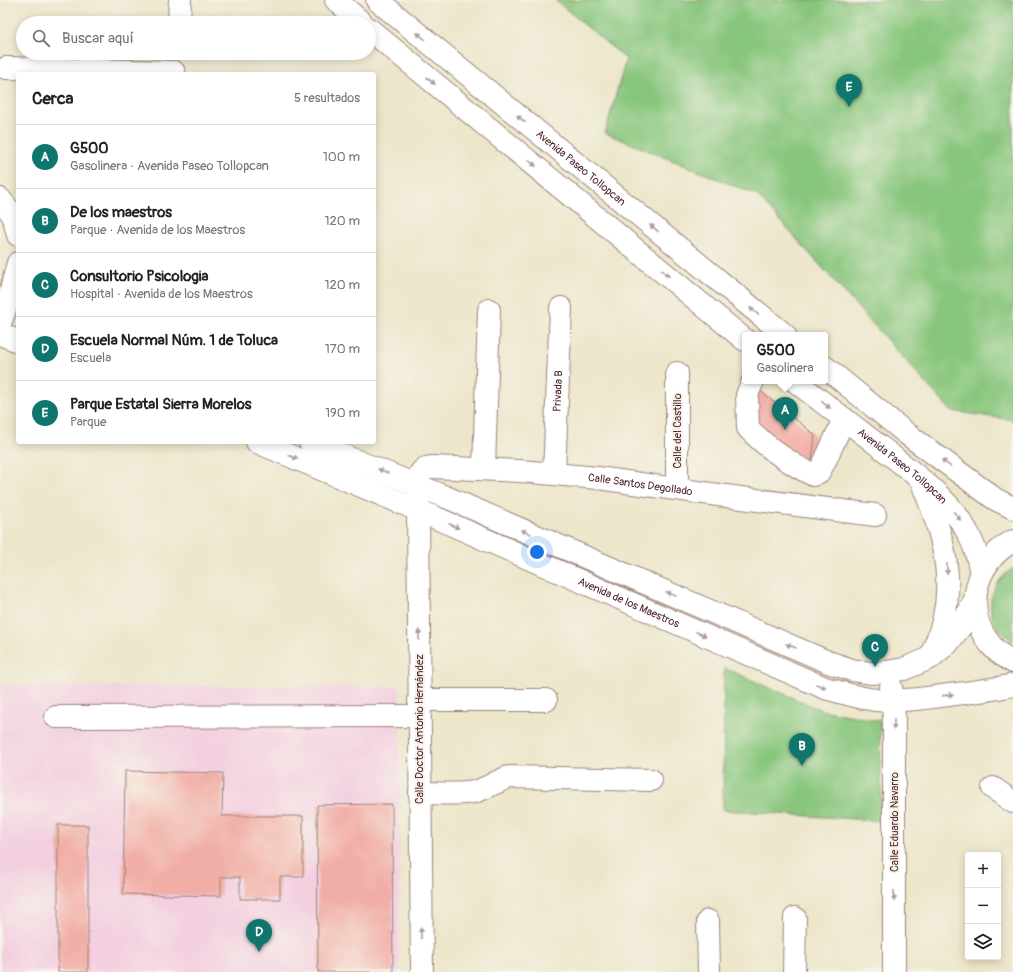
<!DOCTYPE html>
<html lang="es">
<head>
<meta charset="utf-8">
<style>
	:root { --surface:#fff; --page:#f2f2f2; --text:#222; --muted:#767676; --line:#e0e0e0; --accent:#0f766e }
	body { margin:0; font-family:Pangolin,sans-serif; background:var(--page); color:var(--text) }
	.controls { position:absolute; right:12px; bottom:12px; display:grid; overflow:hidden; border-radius:4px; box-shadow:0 2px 10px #0003 }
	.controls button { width:36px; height:36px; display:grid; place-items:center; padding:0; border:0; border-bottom:1px solid var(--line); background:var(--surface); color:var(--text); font:20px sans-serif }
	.you { position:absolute; left:537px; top:552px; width:14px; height:14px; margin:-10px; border:3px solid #fff; border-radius:50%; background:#1a73e8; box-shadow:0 0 0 6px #1a73e833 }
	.badge { display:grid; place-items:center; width:26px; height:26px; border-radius:50%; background:var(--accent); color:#fff; font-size:13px; font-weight:700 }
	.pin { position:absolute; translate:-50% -33px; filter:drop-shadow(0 1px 2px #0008) }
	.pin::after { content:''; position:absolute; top:21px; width:14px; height:12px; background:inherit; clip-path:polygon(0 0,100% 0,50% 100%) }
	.popup { position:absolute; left:742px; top:332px; width:86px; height:52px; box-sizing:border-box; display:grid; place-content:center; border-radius:4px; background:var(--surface); filter:drop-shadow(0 1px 3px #0005); font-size:13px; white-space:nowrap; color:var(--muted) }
	.popup b { font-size:15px; color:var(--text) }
	.popup::after { content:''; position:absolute; left:50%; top:100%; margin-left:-8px; border:8px solid transparent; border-top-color:var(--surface) }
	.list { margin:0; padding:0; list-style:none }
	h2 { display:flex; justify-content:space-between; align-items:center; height:52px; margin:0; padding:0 16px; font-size:17px }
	h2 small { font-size:13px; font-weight:400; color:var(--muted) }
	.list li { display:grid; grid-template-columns:26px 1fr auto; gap:12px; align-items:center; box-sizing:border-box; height:64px; padding:0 16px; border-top:1px solid var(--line) }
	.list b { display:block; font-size:15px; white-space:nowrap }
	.list p { margin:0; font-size:13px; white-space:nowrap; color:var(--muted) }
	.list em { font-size:13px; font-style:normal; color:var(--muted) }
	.icon { flex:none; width:22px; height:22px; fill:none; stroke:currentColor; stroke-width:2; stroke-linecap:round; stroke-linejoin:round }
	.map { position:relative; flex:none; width:1013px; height:972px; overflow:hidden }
	.search { position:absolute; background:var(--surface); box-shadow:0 2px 10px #0003; left:16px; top:16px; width:360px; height:44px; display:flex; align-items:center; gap:10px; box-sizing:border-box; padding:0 14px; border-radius:22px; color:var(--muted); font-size:15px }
	.panel { position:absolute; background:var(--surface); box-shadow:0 2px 10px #0003; left:16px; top:72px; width:360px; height:372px; border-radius:4px }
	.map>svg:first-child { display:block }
	.built { fill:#f3cfe0 }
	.green { fill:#88c67d; stroke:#697254 }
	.building { fill:#f1aea6 }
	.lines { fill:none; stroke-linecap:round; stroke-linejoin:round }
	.minor-casing { stroke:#9b827a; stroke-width:24 }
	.highway-casing { stroke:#9b827a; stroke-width:24 }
	.minor { stroke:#fff; stroke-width:22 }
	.highway { stroke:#fff; stroke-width:22 }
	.oneway { fill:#ae9aa0 }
	.labels { text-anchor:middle; stroke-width:4; stroke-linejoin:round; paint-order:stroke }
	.street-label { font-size:11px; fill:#4a1f2b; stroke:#f7f3e8 }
</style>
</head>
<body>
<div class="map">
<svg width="1013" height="972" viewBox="0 0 1013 972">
	<rect width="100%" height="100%" fill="#f7f3e8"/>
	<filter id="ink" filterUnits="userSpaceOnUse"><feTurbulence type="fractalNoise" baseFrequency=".025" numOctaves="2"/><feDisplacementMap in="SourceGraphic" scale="8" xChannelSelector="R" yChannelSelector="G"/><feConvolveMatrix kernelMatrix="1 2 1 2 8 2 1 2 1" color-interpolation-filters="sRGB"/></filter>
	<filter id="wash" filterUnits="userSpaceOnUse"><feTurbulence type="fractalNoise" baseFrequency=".012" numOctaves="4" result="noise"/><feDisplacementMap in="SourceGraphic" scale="16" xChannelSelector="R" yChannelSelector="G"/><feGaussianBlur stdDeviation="0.9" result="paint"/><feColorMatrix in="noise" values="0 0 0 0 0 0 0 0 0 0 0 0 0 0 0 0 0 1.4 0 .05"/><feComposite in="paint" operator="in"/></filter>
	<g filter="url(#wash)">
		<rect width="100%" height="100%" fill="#ece6ca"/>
		<polygon class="built" points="0,685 400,687 399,972 0,972"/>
		<g class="green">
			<polygon points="555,0 1013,0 1013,420 951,411 757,195 605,133 626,59"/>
			<path d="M1013 568V641C982 623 984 588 1013 568Z"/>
			<polygon points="724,668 821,710 880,721 882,821 723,810"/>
		</g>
		<g id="blocks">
			<g class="building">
				<polygon points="758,389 815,435 811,470 755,424"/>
				<polygon points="125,771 223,773 222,816 303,816 303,877 280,877 280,899 240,899 240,877 221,877 221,896 123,894"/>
				<polygon points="392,804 393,972 318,972 317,805"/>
				<rect x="58" y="825" width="30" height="147"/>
			</g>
		</g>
	</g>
	<g filter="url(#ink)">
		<use href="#blocks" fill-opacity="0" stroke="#9b827a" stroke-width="1"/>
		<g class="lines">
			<g class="minor-casing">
				<g id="minor">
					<polyline points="179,23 180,0"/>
					<polyline points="6,68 174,72"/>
					<polyline points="0,199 13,215 18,235"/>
					<polyline points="0,324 9,298 18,263"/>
					<polyline points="0,334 18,341"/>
					<polyline points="677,373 677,489"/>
					<path d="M753 381 747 395 748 428C766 447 789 463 813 475L819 472 825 461 844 419"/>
					<path id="s1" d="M257 442 418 510 825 688C842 693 859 698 876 700 901 702 925 698 949 695 971 692 992 690 1013 685"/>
					<polyline points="310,442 446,497 828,662 852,670 871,673 886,672 904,669 930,658 948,643 961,626 975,600"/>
					<polyline points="484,469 489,310"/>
					<path id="s2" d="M554 474 561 308"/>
					<polyline points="891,687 893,701 894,719 894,972"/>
					<polyline points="419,700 546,700"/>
					<polyline points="56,717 419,716"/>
					<polyline points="993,788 1013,802"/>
					<path d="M420 793C436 793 458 795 474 792 486 789 497 781 509 777L651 780"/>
					<polyline points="708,921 709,972"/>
					<path id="s3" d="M422 972 418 510 419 477C421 470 424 468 432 467L520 471 598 478 718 495 875 515"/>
					<polyline points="794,972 795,918"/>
				</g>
			</g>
			<g class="highway-casing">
				<g id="highway">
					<polyline points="336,0 362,23"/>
					<path id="s4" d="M377 0 785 335"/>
					<polyline points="369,29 745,340"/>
					<polyline points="825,367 907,434 995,499 1013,508"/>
					<path id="s5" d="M795 381C826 405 856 428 887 452 913 473 943 494 962 523 973 539 978 555 981 574"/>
					<path d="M923 485C940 527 954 572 944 617 941 632 935 645 930 658"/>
					<path d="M1013 541C975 561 962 611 991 645 997 653 1005 657 1013 662"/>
				</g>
			</g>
			<use href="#minor" class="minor"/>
			<use href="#highway" class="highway"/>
		</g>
		<defs><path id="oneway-solid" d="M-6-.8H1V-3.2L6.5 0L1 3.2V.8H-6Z"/></defs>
		<g class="oneway">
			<use href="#oneway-solid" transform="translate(421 36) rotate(-141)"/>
			<use href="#oneway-solid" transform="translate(431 81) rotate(39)"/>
			<use href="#oneway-solid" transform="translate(521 119) rotate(-141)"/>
			<use href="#oneway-solid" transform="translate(532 163) rotate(39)"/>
			<use href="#oneway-solid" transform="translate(654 228) rotate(-141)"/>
			<use href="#oneway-solid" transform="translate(665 273) rotate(39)"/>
			<use href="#oneway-solid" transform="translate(754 311) rotate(-141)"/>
			<use href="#oneway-solid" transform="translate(826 405) rotate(38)"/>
			<use href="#oneway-solid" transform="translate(293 457) rotate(23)"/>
			<use href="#oneway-solid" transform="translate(946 463) rotate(-143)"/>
			<use href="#oneway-solid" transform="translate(383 471) rotate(-158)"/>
			<use href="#oneway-solid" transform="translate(957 516) rotate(52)"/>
			<use href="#oneway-solid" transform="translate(454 526) rotate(24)"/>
			<use href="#oneway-solid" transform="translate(526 532) rotate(-157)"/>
			<use href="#oneway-solid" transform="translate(947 569) rotate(88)"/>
			<use href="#oneway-solid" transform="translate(671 594) rotate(-157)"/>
			<use href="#oneway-solid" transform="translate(701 634) rotate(24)"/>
			<use href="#oneway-solid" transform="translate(419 635) rotate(-90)"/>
			<use href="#oneway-solid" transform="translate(791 646) rotate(-157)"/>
			<use href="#oneway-solid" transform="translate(821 686) rotate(22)"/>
			<use href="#oneway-solid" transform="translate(948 695) rotate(-8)"/>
			<use href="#oneway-solid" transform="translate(894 724) rotate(90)"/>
			<use href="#oneway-solid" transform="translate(894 896) rotate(90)"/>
			<use href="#oneway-solid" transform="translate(421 933) rotate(-91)"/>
		</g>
	</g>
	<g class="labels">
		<g class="street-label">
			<text dy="4" stroke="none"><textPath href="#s4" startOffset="264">Avenida Paseo Tollopcan</textPath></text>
			<text dy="4" stroke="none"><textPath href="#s2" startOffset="83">Privada B</textPath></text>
			<text transform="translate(677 431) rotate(-90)" y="4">Calle del Castillo</text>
			<text dy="4" stroke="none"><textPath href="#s5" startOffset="137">Avenida Paseo Tollopcan</textPath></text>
			<text dy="4" stroke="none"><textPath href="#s3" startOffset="722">Calle Santos Degollado</textPath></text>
			<text dy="4" stroke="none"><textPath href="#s1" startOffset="405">Avenida de los Maestros</textPath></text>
			<text transform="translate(419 729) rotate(-90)" y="4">Calle Doctor Antonio Hernández</text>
			<text transform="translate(894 822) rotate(-90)" y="4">Calle Eduardo Navarro</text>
		</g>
	</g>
</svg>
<div class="controls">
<button>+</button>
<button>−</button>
<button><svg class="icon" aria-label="layers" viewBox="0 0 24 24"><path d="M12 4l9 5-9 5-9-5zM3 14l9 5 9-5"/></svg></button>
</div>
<div class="you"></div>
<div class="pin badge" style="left:785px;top:430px">A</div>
<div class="popup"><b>G500</b>Gasolinera</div>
<div class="pin badge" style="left:802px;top:766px">B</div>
<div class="pin badge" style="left:875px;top:667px">C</div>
<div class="pin badge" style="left:259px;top:952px">D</div>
<div class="pin badge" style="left:849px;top:107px">E</div>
<div class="search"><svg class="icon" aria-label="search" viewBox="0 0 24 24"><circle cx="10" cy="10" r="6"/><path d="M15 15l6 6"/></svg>Buscar aquí</div>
<section class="panel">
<h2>Cerca<small>5 resultados</small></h2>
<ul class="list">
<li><span class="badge">A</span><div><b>G500</b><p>Gasolinera · Avenida Paseo Tollopcan</p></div><em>100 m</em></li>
<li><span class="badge">B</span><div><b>De los maestros</b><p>Parque · Avenida de los Maestros</p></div><em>120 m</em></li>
<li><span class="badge">C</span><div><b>Consultorio Psicologia</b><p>Hospital · Avenida de los Maestros</p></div><em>120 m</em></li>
<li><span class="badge">D</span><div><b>Escuela Normal Núm. 1 de Toluca</b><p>Escuela</p></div><em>170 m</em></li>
<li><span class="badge">E</span><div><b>Parque Estatal Sierra Morelos</b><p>Parque</p></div><em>190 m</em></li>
</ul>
</section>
</div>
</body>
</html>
